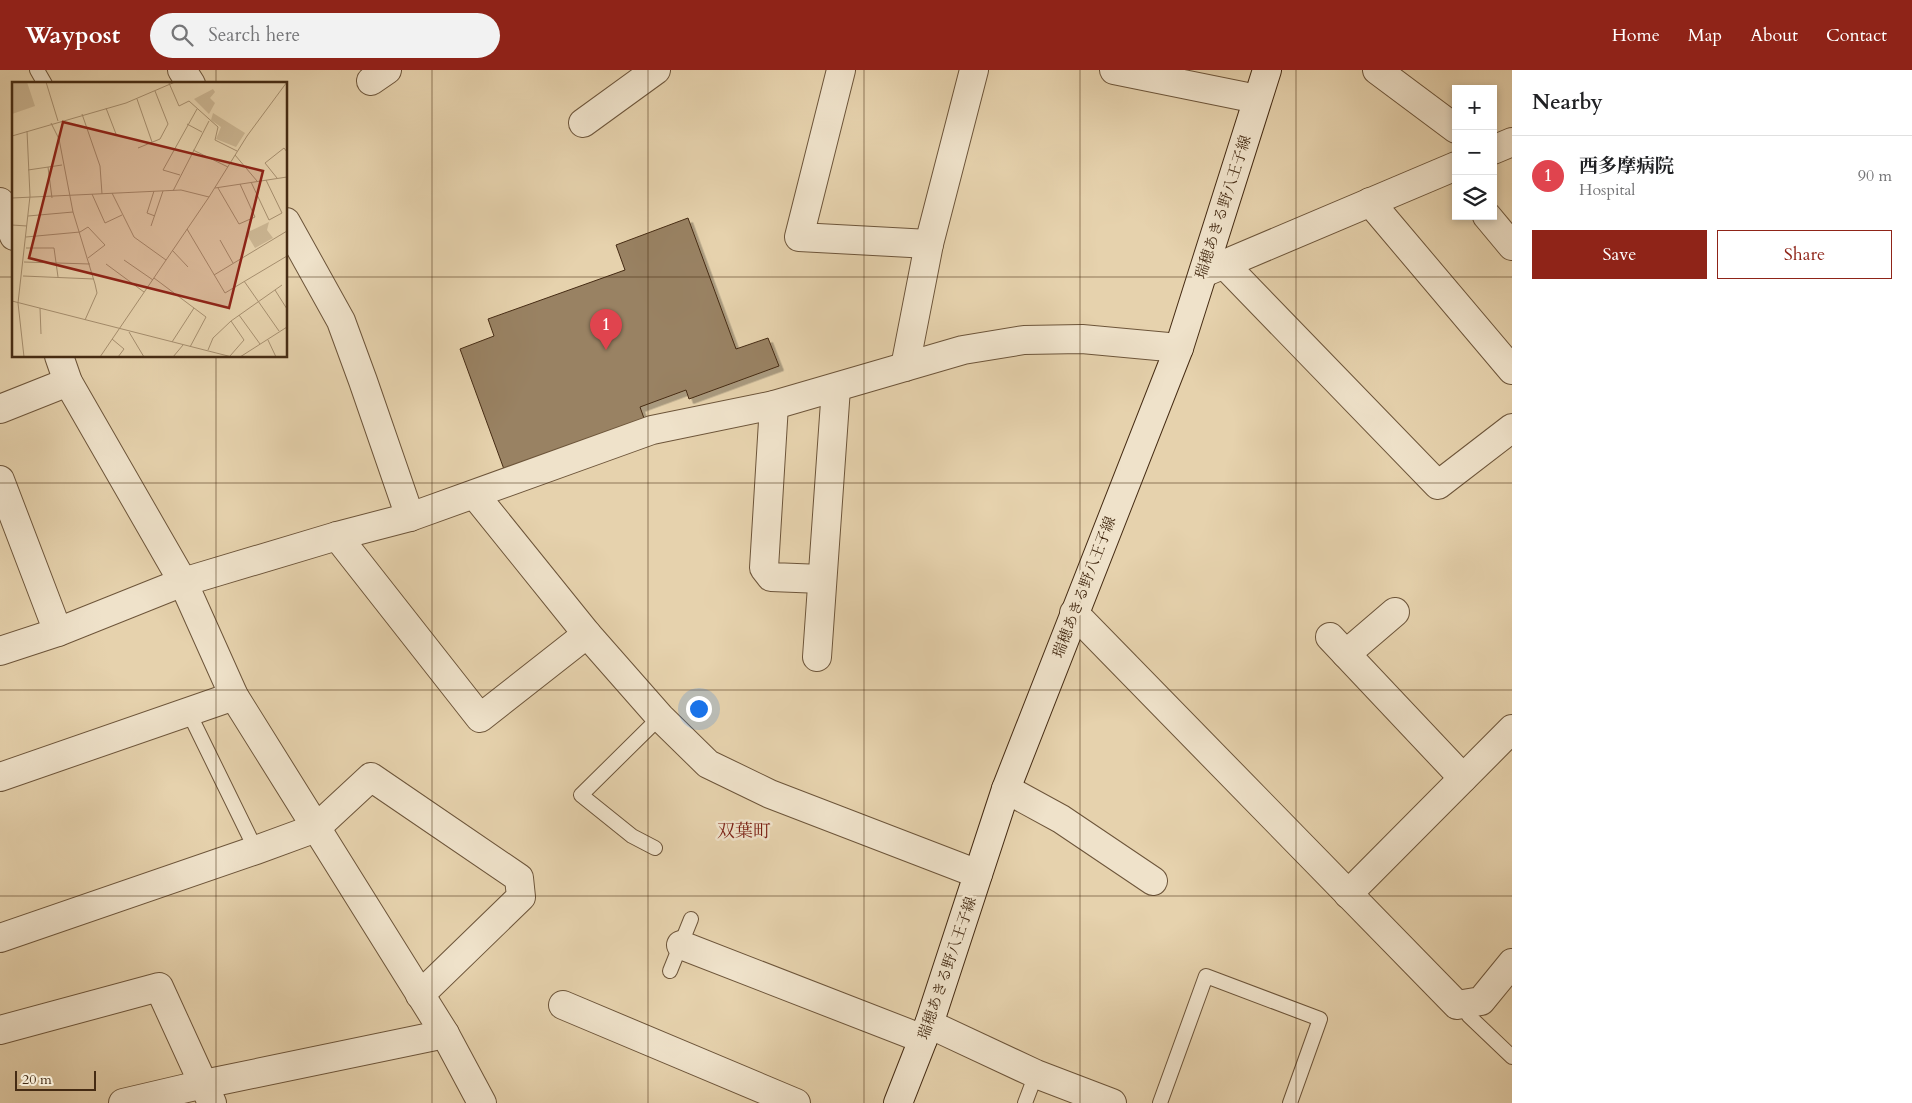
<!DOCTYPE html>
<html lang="en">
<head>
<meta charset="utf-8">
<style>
	:root { --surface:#fff; --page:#f2f2f2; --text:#202124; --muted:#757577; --line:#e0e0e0; --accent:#8f2418 }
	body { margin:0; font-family:Cardo,"Noto Serif JP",serif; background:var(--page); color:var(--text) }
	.controls { position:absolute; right:15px; top:15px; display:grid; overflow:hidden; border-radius:0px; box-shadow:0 2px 8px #0003 }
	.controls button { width:45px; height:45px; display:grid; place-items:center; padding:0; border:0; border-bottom:1px solid var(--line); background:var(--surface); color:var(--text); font:25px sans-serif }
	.scale { position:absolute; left:15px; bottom:12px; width:81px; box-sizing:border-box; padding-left:5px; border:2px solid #452b13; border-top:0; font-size:14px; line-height:18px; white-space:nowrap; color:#452b13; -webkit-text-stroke:4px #efe2ca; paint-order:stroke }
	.you { position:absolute; left:698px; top:638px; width:18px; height:18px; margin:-12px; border:4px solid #fff; border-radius:50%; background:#1a73e8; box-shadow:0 0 0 8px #1a73e833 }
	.badge { display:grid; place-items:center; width:32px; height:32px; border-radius:50%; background:var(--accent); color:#fff; font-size:16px; font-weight:700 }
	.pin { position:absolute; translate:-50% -41px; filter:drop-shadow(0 1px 2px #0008) }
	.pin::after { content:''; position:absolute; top:26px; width:18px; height:15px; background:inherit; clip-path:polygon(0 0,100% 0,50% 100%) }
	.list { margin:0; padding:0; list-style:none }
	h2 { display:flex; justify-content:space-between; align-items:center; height:65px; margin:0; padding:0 20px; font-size:21px }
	h2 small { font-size:16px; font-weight:400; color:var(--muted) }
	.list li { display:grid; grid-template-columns:32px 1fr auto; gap:15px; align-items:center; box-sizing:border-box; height:80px; padding:0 20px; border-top:1px solid var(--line) }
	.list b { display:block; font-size:19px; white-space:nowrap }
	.list p { margin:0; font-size:16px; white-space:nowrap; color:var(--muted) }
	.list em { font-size:16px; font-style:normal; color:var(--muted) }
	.actions { display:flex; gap:10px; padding:15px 20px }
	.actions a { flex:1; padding:11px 0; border:1px solid var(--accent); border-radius:0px; text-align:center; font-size:18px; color:var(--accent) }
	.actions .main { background:var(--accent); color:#fff }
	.icon { flex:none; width:28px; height:28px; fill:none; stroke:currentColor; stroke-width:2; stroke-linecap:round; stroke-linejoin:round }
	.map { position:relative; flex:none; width:1512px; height:1033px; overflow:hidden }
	header { display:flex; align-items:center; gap:30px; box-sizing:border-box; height:70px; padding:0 25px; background:var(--accent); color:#fff }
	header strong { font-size:24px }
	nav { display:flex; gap:28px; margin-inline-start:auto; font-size:18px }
	.search { width:350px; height:45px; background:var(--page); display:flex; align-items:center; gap:12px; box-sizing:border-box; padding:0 18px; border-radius:28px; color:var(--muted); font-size:19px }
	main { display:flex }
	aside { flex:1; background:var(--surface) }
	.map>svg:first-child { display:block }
	.building { fill:#998263; stroke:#452b13; filter:url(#shadow) }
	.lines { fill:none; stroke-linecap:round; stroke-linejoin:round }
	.lane-casing { stroke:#6d553a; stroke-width:16 }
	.street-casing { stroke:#6d553a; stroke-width:30 }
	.secondary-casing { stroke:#452b13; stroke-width:30 }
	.lane { stroke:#efe2ca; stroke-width:14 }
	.street { stroke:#efe2ca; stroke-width:28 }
	.secondary { stroke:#efe2ca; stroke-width:28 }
	.grid { fill:none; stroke:#452b13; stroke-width:1; stroke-opacity:0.55 }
	.labels { text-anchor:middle; stroke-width:5; stroke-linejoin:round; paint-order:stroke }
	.street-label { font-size:15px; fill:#452b13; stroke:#efe2ca }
	.quarter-label { font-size:18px; fill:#7a1f14; stroke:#efe2ca }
	.inset-road { fill:none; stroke:#a68f6f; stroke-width:1 }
	.view { fill:#8f2418; fill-opacity:0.15; stroke:#8f2418; stroke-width:2.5 }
	.inset-edge { fill:none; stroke:#452b13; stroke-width:2.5 }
</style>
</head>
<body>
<header>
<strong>Waypost</strong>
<div class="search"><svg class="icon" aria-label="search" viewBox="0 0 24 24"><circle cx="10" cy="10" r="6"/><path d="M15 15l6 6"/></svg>Search here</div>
<nav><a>Home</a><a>Map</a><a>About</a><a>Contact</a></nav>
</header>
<main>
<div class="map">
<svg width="1512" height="1033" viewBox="0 0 1512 1033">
	<defs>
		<filter id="shadow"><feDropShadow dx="4.5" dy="4.5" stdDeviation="0" flood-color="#0004"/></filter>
	</defs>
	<rect width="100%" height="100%" fill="#e6d2ad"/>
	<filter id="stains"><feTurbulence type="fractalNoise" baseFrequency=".004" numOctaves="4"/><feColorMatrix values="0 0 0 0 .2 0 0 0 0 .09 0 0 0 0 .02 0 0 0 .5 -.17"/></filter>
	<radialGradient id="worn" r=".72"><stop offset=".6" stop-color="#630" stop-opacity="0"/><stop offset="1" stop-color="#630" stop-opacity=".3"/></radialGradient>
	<polygon class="building" points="688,148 736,279 768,268 779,296 689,329 686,320 640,337 645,351 505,402 460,279 494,266 488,249 625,200 616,175"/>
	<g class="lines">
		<g class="lane-casing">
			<g id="lane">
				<polyline points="37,0 45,14"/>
				<polyline points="189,643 256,780"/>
				<polyline points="655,778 632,766 581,725 660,647"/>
				<polyline points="670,901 691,849"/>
				<polyline points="1462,934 1469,946 1512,987"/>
				<polyline points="1025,1033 1036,1004"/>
				<polyline points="1160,1033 1206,906 1320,949 1290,1033"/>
			</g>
		</g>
		<g class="street-casing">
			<g id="street">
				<polyline points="182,0 191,14"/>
				<polyline points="841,0 799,167 929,174"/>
				<polyline points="1114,0 1257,29"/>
				<polyline points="1377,0 1456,59"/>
				<polyline points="371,11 387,0"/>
				<polyline points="583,53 656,0"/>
				<polyline points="1493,80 1512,72"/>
				<polyline points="0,132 14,166"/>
				<polyline points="1370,132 1512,300"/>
				<polyline points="1487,146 1512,176"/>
				<polyline points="286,152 341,251 363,311 410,447"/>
				<polyline points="1224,194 1438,415 1512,358"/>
				<polyline points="1208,201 1456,96"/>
				<polyline points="59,286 68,312 183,512 234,626 445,964 482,1033"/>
				<polyline points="905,297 929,174 974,0"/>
				<polyline points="774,335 764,498 771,507 822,509"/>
				<polyline points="0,339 68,312"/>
				<polyline points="0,410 58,562"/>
				<polyline points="475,425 587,564 660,647 708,694 770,724 978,804"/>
				<polyline points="337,466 480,648 587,564"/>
				<polyline points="1074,543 1457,935 1481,931 1512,893"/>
				<polyline points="1330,567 1463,708"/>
				<polyline points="0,581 58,562 183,512 337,466 410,447 652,360 774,335 963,280 1024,270 1082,269 1179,278"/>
				<polyline points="1346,584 1395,542"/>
				<polyline points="817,587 836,318"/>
				<polyline points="0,707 234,626"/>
				<polyline points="1006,719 1061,749 1153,811"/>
				<polyline points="1348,824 1512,659"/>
				<polyline points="0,868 256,780 316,758 371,707 519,808 521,827 420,925"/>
				<polyline points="681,875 923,969"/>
				<polyline points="563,935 796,1033"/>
				<polyline points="929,954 1036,1004 1112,1033"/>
				<polyline points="0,960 159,917 212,1033"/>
				<polyline points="123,1033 204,1014 445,964"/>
			</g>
		</g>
		<g class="secondary-casing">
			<polyline id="secondary" points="898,1033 929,954 1006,719 1179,278 1267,0"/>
		</g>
		<use href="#lane" class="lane"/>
		<use href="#street" class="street"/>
		<use href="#secondary" class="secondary"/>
	</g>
	<path class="grid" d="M216 0V14M432 0V1033M648 0V1033M864 0V1033M1080 0V1033M1296 0V1033M0 207H14M286 207H1512M216 286V1033M0 413H1512M0 620H1512M0 826H1512"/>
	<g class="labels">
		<g class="street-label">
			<text transform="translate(1223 137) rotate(-72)" y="5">瑞穂あきる野八王子線</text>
			<text transform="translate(1084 517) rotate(-69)" y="5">瑞穂あきる野八王子線</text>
			<text transform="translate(947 898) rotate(-71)" y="5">瑞穂あきる野八王子線</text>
		</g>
		<g class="quarter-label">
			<text x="744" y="767">双葉町</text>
		</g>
	</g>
	<g transform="translate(12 12)">
		<rect width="275" height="275" fill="#e6d2ad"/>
		<path d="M0 0H15L23 24 0 32ZM201 7 203 10 198 16 203 21 197 32 182 17ZM201 31 233 51 224 65 204 57 209 45 199 38ZM257 140 255 148 261 156 243 166 234 151Z" fill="#cbb693"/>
		<path class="inset-road" d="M34 0 46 39M157 1 167 24 177 19 206 45 203 58 225 69M125 17 140 60M94 26 104 52M70 32 88 84 90 112M39 41 47 57 61 130 83 202 85 211 73 238M175 42 190 50M0 54 114 21 163 0M126 66 148 57 156 42 143 9M181 68 216 85M223 73 245 99M36 85 40 116M16 88 50 83M168 93 151 88 185 27M265 96 253 81 272 66 275 70M239 100 257 138 270 131 254 98M203 106 275 95M206 106 227 142 243 135 228 102M142 109 135 131 143 134M161 109 197 39M100 111 122 155 154 178M80 112 93 141 110 133M0 116 169 108 197 115M16 134 61 130M0 143 15 144M139 144 151 109M175 147 213 211 275 174M14 155 68 150 76 145 93 163 76 176M208 158 221 181M14 166H42L46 195M160 168 176 185M112 178 141 198M12 180 78 182M94 182 132 210M202 193 275 149M11 194 82 197M142 196 194 235 178 265M232 199 267 249M263 208 275 227M0 219 220 275M28 226 29 252M227 233 248 262M219 239 270 203M117 250 132 275M100 257 112 267 106 275M256 258 264 275M160 260 182 226M196 268 201 256 219 239 232 258 218 274M12 275 6 221 18 114 15 49M88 275 197 115 235 54 275 0M161 275 171 263M228 275 275 245"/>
		<path class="view" d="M51 40 251 89 217 226 17 176Z"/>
		<rect width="275" height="275" class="inset-edge"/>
	</g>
	<rect width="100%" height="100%" filter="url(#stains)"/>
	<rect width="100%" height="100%" fill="url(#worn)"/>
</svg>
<div class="controls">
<button>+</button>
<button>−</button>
<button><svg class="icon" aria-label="layers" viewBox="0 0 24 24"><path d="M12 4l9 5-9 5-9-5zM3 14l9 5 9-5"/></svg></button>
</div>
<div class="scale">20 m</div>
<div class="you"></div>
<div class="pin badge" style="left:606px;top:280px;background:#e0444e">1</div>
</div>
<aside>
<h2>Nearby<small></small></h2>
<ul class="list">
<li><span class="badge" style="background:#e0444e">1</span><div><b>西多摩病院</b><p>Hospital</p></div><em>90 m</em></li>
</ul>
<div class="actions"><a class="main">Save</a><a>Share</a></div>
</aside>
</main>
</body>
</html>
